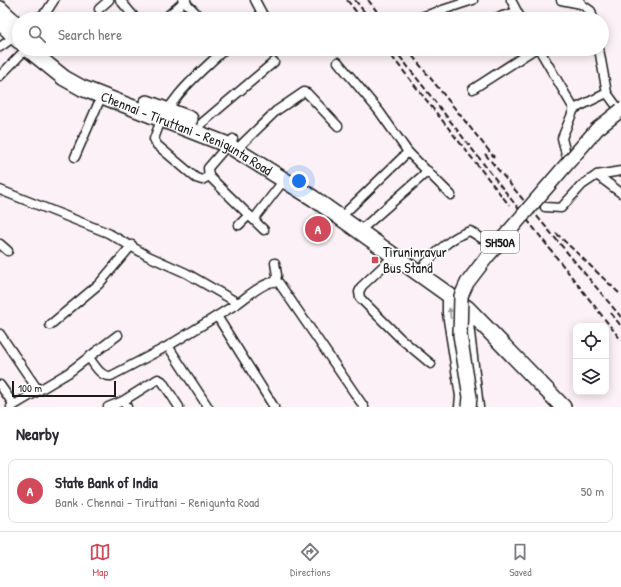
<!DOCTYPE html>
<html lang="en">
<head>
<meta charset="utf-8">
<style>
	:root { --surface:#fff; --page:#f2f2f3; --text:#2b2b33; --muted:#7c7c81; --line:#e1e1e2; --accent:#d1495b }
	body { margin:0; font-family:"Patrick Hand",sans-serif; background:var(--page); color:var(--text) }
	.controls { position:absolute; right:12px; bottom:12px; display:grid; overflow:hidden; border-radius:8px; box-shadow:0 2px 10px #0003 }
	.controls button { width:36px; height:36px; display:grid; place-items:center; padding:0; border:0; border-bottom:1px solid var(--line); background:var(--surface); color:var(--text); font:20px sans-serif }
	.scale { position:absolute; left:12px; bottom:10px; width:104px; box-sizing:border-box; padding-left:4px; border:2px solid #1c1c1c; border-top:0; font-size:11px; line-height:14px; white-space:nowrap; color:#1c1c1c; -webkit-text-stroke:3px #fff; paint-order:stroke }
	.you { position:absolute; left:299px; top:181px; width:14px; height:14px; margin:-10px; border:3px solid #fff; border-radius:50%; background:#1a73e8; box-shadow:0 0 0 6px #1a73e833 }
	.badge { display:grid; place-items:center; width:26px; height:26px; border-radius:50%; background:var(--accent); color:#fff; font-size:13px; font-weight:700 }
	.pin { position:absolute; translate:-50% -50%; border:2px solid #fff; box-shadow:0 1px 4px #0006 }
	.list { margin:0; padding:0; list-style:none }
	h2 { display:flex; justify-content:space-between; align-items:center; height:52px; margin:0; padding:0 16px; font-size:17px }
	h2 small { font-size:13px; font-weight:400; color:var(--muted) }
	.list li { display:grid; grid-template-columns:26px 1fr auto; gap:12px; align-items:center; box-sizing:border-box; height:64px; margin:0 8px 8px; padding:0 8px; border:1px solid var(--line); border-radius:8px }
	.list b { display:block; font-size:15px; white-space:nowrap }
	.list p { margin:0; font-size:13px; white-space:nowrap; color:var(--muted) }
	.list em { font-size:13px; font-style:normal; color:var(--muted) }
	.icon { flex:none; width:22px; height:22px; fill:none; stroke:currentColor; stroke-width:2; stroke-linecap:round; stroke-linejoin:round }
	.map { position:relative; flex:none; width:621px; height:407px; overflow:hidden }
	.search { position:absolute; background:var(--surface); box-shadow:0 2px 10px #0003; left:12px; right:12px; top:12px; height:44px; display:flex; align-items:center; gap:10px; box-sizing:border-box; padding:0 14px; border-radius:22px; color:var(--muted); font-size:15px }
	.sheet { height:124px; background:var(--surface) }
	nav { display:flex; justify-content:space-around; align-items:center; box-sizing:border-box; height:56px; border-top:1px solid var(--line); background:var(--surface); font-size:11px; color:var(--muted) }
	nav a { display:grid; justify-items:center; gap:2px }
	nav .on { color:var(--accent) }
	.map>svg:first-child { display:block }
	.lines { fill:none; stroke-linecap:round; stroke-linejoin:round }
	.street-casing { stroke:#1c1c1c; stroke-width:11 }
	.secondary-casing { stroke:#1c1c1c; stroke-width:15 }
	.highway-casing { stroke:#1c1c1c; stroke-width:18 }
	.street { stroke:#fff; stroke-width:8 }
	.secondary { stroke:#fff; stroke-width:12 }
	.highway { stroke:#fff; stroke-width:15 }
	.rail { stroke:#1c1c1c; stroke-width:2; stroke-dasharray:6 3; stroke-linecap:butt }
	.primary-bridge-casing { stroke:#1c1c1c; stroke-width:16; stroke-linecap:butt }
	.primary-bridge { stroke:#fff; stroke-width:13 }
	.oneway { fill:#999 }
	.poi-dot { fill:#d1495b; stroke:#fff; stroke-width:1.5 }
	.labels { text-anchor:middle; stroke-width:3; stroke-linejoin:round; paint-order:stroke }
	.shield { fill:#fff; stroke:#606060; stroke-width:1 }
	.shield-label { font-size:13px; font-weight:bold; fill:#1c1c1c }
	.street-label { font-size:14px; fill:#1c1c1c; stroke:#fff }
	.poi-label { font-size:14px; fill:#1c1c1c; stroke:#fff; text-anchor:start }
</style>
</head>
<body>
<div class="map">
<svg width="621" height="407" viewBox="0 0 621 407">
	<rect width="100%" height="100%" fill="#fcf1f6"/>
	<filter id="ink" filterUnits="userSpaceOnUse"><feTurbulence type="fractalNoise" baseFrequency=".025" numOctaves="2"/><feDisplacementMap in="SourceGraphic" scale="8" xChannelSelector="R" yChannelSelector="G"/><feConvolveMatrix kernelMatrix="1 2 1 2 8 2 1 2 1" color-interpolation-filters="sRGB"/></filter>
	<g filter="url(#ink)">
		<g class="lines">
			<g class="street-casing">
				<g id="street">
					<polyline points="120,0 136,19"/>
					<polyline points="183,0 202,19"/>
					<polyline points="255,0 264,17 262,19"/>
					<polyline points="511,0 521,19"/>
					<polyline points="561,0 581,4"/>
					<polyline points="580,0 581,4 591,11 593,19"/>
					<polyline points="99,9 109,0"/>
					<polyline points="421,17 473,0"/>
					<polyline points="37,19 47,11 54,0"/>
					<polyline points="164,19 186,0"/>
					<polyline points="492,19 516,12"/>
					<polyline points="0,47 17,35"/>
					<polyline points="539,49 574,109"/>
					<polyline points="599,49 607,93 615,104"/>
					<polyline points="338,62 379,111 408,152 346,212"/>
					<polyline points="0,76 26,49"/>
					<polyline points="473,89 535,49"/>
					<polyline points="202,123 274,62"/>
					<polyline points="233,139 208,168 209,176 264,230"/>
					<polyline points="242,144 276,111 304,92 307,93 338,126"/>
					<polyline points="408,152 451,195"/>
					<polyline points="566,154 562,138 574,109 607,93"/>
					<polyline points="75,157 102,95"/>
					<polyline points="597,175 621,193"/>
					<path d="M209 176 202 180 196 178 157 145 154 139C166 100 196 76 225 49"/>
					<polyline points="0,190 108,233 148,256 186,273 238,303 217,316 274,407"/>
					<polyline points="545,207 561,208 582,185 597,175 621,171"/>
					<polyline points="254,219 284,180"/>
					<polyline points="239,225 249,215"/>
					<polyline points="364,227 428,171"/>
					<polyline points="0,244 8,251"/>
					<polyline points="394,256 362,286 359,292 360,298 400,338 431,364"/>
					<polyline points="275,263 277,275 276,281"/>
					<path d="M418 272C432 257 449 237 470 231L481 238"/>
					<path d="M238 303C247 297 269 277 279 283L364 407"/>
					<polyline points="50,325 99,284 132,245"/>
					<polyline points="0,334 38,390"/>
					<polyline points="168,346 208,407"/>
					<path d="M89 358C95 365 100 377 111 376L168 346 217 316"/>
					<polyline points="0,385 14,405"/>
					<polyline points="123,401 158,379 162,381 179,407"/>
					<polyline points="11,407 68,373 118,335"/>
					<polyline points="108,407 123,401 127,407"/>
				</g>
			</g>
			<g class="secondary-casing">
				<g id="secondary">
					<polyline points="449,294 449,313 462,396 461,407"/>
					<polyline points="465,308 477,407"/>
				</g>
			</g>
			<g class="highway-casing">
				<g id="highway">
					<polyline points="0,9 18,26"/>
					<polyline points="0,22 19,41"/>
					<path id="s1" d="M28 49 64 78 82 88 228 145 313 198 467 308 563 407"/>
					<polyline points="147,103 190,119"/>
				</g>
			</g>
			<use href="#street" class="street"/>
			<use href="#secondary" class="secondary"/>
			<use href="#highway" class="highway"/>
			<g class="rail">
				<polyline points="347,0 362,19"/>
				<polyline points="355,0 370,19"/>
				<polyline points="368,0 383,19"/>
				<polyline points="386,49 509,205"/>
				<polyline points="394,49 621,340"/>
				<polyline points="407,49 494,157"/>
				<polyline points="485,154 621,317"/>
				<polyline points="556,233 621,295"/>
				<polyline points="611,313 621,326"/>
			</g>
			<g class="primary-bridge-casing">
				<polyline id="primary-bridge" points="469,407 470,397 460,335 461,296 467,283 486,258 597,129 621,110"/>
			</g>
			<use href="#primary-bridge" class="primary-bridge"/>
		</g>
		<defs><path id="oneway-solid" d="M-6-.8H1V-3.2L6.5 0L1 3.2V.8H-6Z"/></defs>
		<use class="oneway" href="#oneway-solid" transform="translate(450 313) rotate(-96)"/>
	</g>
	<rect class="poi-dot" x="371" y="256" width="8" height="8" rx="2"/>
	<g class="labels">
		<rect class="shield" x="481" y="231" width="38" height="22" rx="3"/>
		<g class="shield-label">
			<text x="500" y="247">SH50A</text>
		</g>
		<g class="street-label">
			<text dy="5" stroke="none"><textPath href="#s1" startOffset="181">Chennai - Tiruttani - Renigunta Road</textPath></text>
		</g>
		<g class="poi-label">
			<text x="383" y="257">Tiruninravur<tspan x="383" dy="16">Bus Stand</tspan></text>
		</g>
	</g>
</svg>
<div class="controls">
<button><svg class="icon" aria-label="locate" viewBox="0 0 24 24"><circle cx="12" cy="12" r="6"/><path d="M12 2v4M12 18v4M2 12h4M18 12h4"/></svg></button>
<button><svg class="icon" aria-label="layers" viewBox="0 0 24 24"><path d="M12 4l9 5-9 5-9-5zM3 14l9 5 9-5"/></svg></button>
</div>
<div class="scale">100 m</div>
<div class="you"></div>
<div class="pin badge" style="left:318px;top:229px">A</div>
<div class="search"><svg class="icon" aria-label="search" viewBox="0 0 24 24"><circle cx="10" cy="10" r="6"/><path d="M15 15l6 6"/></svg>Search here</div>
</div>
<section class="sheet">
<h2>Nearby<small></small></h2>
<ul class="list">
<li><span class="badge">A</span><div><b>State Bank of India</b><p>Bank · Chennai - Tiruttani - Renigunta Road</p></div><em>50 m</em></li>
</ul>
</section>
<nav>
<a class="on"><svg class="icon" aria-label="map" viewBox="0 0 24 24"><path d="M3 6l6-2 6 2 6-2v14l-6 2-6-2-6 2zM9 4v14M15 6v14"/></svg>Map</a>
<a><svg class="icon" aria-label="directions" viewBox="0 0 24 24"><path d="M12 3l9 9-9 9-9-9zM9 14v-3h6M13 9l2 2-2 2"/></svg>Directions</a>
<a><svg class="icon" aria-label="saved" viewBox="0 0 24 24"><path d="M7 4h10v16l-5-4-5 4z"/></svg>Saved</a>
</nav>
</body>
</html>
